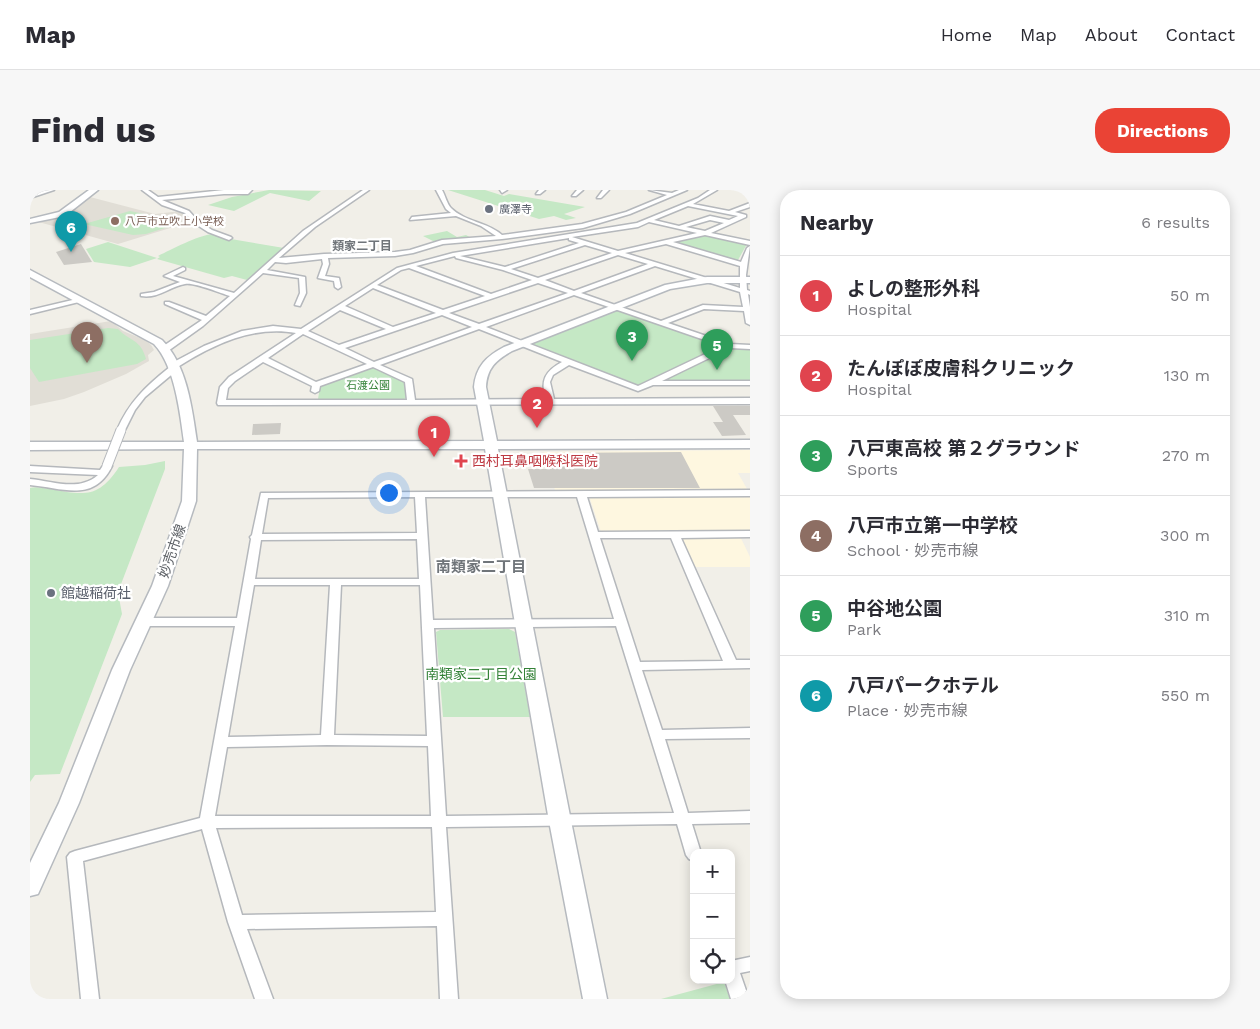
<!DOCTYPE html>
<html lang="en">
<head>
<meta charset="utf-8">
<style>
	:root { --surface:#fff; --page:#f7f7f7; --text:#2b2b33; --muted:#7c7c81; --line:#e1e1e2; --accent:#ea4335 }
	body { margin:0; font-family:"Work Sans","Noto Sans JP",sans-serif; background:var(--page); color:var(--text) }
	.controls { position:absolute; right:15px; bottom:15px; display:grid; overflow:hidden; border-radius:10px; box-shadow:0 2px 12px #0003 }
	.controls button { width:45px; height:45px; display:grid; place-items:center; padding:0; border:0; border-bottom:1px solid var(--line); background:var(--surface); color:var(--text); font:25px sans-serif }
	.you { position:absolute; left:358px; top:302px; width:18px; height:18px; margin:-12px; border:4px solid #fff; border-radius:50%; background:#1a73e8; box-shadow:0 0 0 8px #1a73e833 }
	.badge { display:grid; place-items:center; width:32px; height:32px; border-radius:50%; background:var(--accent); color:#fff; font-size:16px; font-weight:700 }
	.pin { position:absolute; translate:-50% -41px; filter:drop-shadow(0 1px 2px #0008) }
	.pin::after { content:''; position:absolute; top:26px; width:18px; height:15px; background:inherit; clip-path:polygon(0 0,100% 0,50% 100%) }
	.list { margin:0; padding:0; list-style:none }
	h2 { display:flex; justify-content:space-between; align-items:center; height:65px; margin:0; padding:0 20px; font-size:21px }
	h2 small { font-size:16px; font-weight:400; color:var(--muted) }
	.list li { display:grid; grid-template-columns:32px 1fr auto; gap:15px; align-items:center; box-sizing:border-box; height:80px; padding:0 20px; border-top:1px solid var(--line) }
	.list b { display:block; font-size:19px; white-space:nowrap }
	.list p { margin:0; font-size:16px; white-space:nowrap; color:var(--muted) }
	.list em { font-size:16px; font-style:normal; color:var(--muted) }
	.icon { flex:none; width:28px; height:28px; fill:none; stroke:currentColor; stroke-width:2; stroke-linecap:round; stroke-linejoin:round }
	.map { position:relative; flex:none; width:720px; height:809px; overflow:hidden; border-radius:20px }
	header { display:flex; align-items:center; gap:30px; box-sizing:border-box; height:70px; padding:0 25px; background:var(--surface); border-bottom:1px solid var(--line) }
	header strong { font-size:24px }
	nav { display:flex; gap:28px; margin-inline-start:auto; font-size:18px }
	.intro { display:flex; align-items:center; justify-content:space-between; box-sizing:border-box; height:120px; padding:0 30px }
	h1 { margin:0; font-size:35px }
	.button { padding:12px 22px; border-radius:20px; background:var(--accent); color:#fff; font-size:18px; font-weight:700 }
	main { display:flex; gap:30px; padding:0 30px }
	aside { flex:1; background:var(--surface); border-radius:20px; box-shadow:0 2px 12px #0003 }
	.map>svg:first-child { display:block }
	.commercial { fill:#fef7e0 }
	.education { fill:#e1ded6 }
	.green { fill:#c5e8c5 }
	.building { fill:#cccac5 }
	.lines { fill:none; stroke-linecap:round; stroke-linejoin:round }
	.street-casing { stroke:#b5b8bc; stroke-width:3 }
	.secondary-casing { stroke:#b6babf; stroke-width:3 }
	.street { fill:#fff; fill-rule:evenodd }
	.secondary { fill:#fff; fill-rule:evenodd }
	.street-bridge-casing { stroke:#b5b8bc; stroke-width:11; stroke-linecap:butt }
	.street-bridge { stroke:#fff; stroke-width:9 }
	.worship-dot { fill:#6b7280; stroke:#fff; stroke-width:2 }
	.education-dot { fill:#8d6e63; stroke:#fff; stroke-width:2 }
	.health-dot { fill:#e0444e; stroke:#fff; stroke-width:2 }
	.labels { text-anchor:middle; stroke-width:4.5; stroke-linejoin:round; paint-order:stroke }
	.far-worship-label { font-size:11px; fill:#5b616d; stroke:#fff; text-anchor:start }
	.far-education-label { font-size:11px; fill:#785e54; stroke:#fff; text-anchor:start }
	.far-park-label { font-size:11px; fill:#348238; stroke:#fff }
	.far-neighbourhood-label { font-size:12px; font-weight:bold; fill:#70757a; stroke:#fff }
	.health-label { font-size:14px; fill:#be3a42; stroke:#fff; text-anchor:start }
	.street-label { font-size:14px; fill:#5f6368; stroke:#fff }
	.worship-label { font-size:14px; fill:#5b616d; stroke:#fff; text-anchor:start }
	.park-label { font-size:14px; fill:#348238; stroke:#fff }
	.neighbourhood-label { font-size:15px; font-weight:bold; fill:#70757a; stroke:#fff }
</style>
</head>
<body>
<header>
<strong>Map</strong>
<nav><a>Home</a><a>Map</a><a>About</a><a>Contact</a></nav>
</header>
<div class="intro"><h1>Find us</h1><a class="button">Directions</a></div>
<main>
<div class="map">
<svg width="720" height="809" viewBox="0 0 720 809">
	<rect width="100%" height="100%" fill="#f1efe8"/>
	<polygon class="commercial" points="720,260 720,283 708,283 720,304 720,342 708,342 720,367 720,377 664,377 649,342 571,342 557,300 525,300 514,262"/>
	<g class="education">
		<polygon points="60,7 125,24 151,21 155,22 163,31 88,54 5,31 45,18"/>
		<polygon points="81,131 93,141 115,150 121,155 124,160 118,165 119,171 96,184 54,202 34,209 0,216 0,144"/>
	</g>
	<g class="green">
		<polygon points="239,0 291,1 279,11 240,3 204,21 178,15 202,7"/>
		<polygon points="418,0 455,0 474,6 479,4 555,17 534,24 546,28 536,30 524,26 509,29"/>
		<polygon points="100,21 133,28 139,34 144,35 116,44 103,45 54,34"/>
		<polygon points="417,41 427,47 436,45 443,49 405,52 393,46"/>
		<path d="M182 44 195 48 254 58 217 90 202 86 194 88 127 69 130 67 128 66C142 59 167 46 182 44Z"/>
		<polygon points="676,45 717,54 708,70 703,70 643,52"/>
		<polygon points="78,52 127,68 100,77 64,72 56,59"/>
		<polygon points="589,120 695,157 607,197 500,155"/>
		<path d="M78 138 88 139C99 151 111 149 116 169L107 174 9 192 0 178V150Z"/>
		<polygon points="702,158 720,160 720,191 638,191 635,189"/>
		<polygon points="339,178 343,178 374,192 376,208 372,210 291,211 288,209 290,197"/>
		<path d="M135 271V279L88 402 92 424 30 584 5 585 0 592V298C6 296 13 298 20 299 54 305 68 309 89 277L115 275Z"/>
		<polygon points="479,439 485,442 500,527 413,527 406,442 410,440"/>
		<polygon points="694,792 700,809 631,809"/>
	</g>
	<g class="building">
		<polygon points="51,54 62,72 34,75 26,62"/>
		<polygon points="683,216 720,216 720,225 703,225 716,245 692,246 683,232 693,232"/>
		<polygon points="251,233 250,244 222,245 223,234"/>
		<polygon points="651,262 670,298 504,298 498,279 522,279 517,263"/>
	</g>
	<g class="lines">
		<g class="street-casing">
			<g id="street">
				<polygon points="15,0 24,0 0,8 0,4"/>
				<polygon points="112,0 118,0 128,7 194,0 222,0 218,4 194,4 132,10 159,21 168,31 182,40 201,47 202,48 199,50 178,42 164,33 155,23 132,15"/>
				<path d="M333 0H339L285 37 249 68 294 64 365 62 380 60 412 50 466 46 451 36 426 26 380 30 382 27 421 23 416 19 406 0H412C415 5 417 14 421 18 435 32 458 32 472 45L552 34 596 22 637 5 619 0 642 3 649 0H657L600 24 553 38 472 49 413 54 383 63 365 66 298 68 299 74 295 86 309 88 311 97 308 99 305 97 304 91 288 88 293 74 292 69 256 73 245 72 237 80 275 87 276 103 270 116 265 115 270 103 269 88 233 83 173 136 138 161H132V157L172 130 135 114V112H139L176 126 200 106C190 103 164 92 155 94 139 97 128 109 111 106V104L124 102 150 92 134 86 153 77 155 78V80L143 86 204 103 273 41Z"/>
				<polygon points="470,0 477,0 472,3"/>
				<polygon points="509,0 515,0 510,4 506,4"/>
				<polygon points="547,0 553,0 546,6 542,6"/>
				<polygon points="573,0 579,0 571,8 567,8"/>
				<path d="M680 0H687L663 14 699 21 720 13V17L705 22 716 25V27L681 43 720 51V55L675 45 643 52 711 72 717 58 720 56 716 85 717 100 720 101V105L718 104 720 117V135L716 133 714 121 674 119 638 133 700 154 720 155V159L700 158 632 191H720V195H623L608 201 539 175 523 185 520 192 524 209 720 208V214L188 215 187 213 190 197 199 187 266 143C223 135 182 155 146 178V181L115 207 105 220 94 242H88L87 240C99 212 116 196 140 177V174L174 156 212 141 243 136 271 139 367 78 423 63 607 33 668 8ZM658 16 708 26 699 30 680 26 649 36 624 30ZM680 30 694 33 675 41 656 37ZM619 32 667 43 588 61 542 47 608 37ZM539 48V50L549 53 475 77 430 66ZM636 54 710 76V98L595 63ZM555 55 582 63 508 88 481 79ZM588 65 618 74 544 101 515 90ZM425 66 426 68 473 80 502 90 461 104 386 76ZM625 76 710 102 713 117 673 115 631 131 551 103ZM379 78 455 106 413 120 347 95 371 80ZM508 93 538 103 449 134 419 123ZM343 98 406 123 363 137 315 116ZM544 105 692 156 608 196 456 137ZM310 120 356 139 309 155 278 141ZM412 125 442 137 344 172 315 158ZM449 139 532 172C515 181 510 191 516 209L385 210 382 189 350 175ZM273 144 337 174 286 192 238 168ZM233 172 282 196 281 201 285 203 289 201 290 196 343 177 375 192 377 210H196L198 198 205 191Z"/>
				<polygon points="51,108 53,109 53,111 0,124 0,120"/>
				<path d="M77 273 82 276C64 313 33 298 0 295V289C22 291 49 302 68 285L0 282V276L70 280 74 274Z"/>
				<path d="M720 300V306L557 307 568 342 720 341V347L651 348 706 470H720V478L612 480 632 540 720 538V548L635 549 658 623 720 621V633L662 634 671 663H664V671L659 669 656 665 647 634 416 637 428 809H410L407 736 217 739 243 809H225L198 732 172 639 53 671 69 809H51L37 667 40 663 45 661 170 628 205 436H114L108 432 114 428H207L221 349 220 347 222 345 231 303ZM385 307 387 343 232 344 238 308ZM395 307H547L584 429 403 430ZM570 348H641L693 471 610 472ZM387 349 389 389H225L231 350ZM224 395H300L291 545 198 547ZM311 395H390L397 546 304 545ZM586 436 644 623 416 626 404 438ZM297 555 398 556 401 626H185L197 557ZM402 637 406 722 212 725 186 638Z"/>
				<polygon points="720,767 720,781 710,783 719,809 701,809 695,790 701,790 701,771"/>
			</g>
		</g>
		<g class="secondary-casing">
			<g id="secondary">
				<polygon points="59,0 68,0 35,26 0,33 0,29 29,22"/>
				<path d="M0 80 132 150C157 175 162 218 167 252L454 251 444 197C446 176 457 166 474 157L635 95 677 87H720V93H677L640 99 482 161C466 170 457 178 456 197L467 251 720 250V258L468 259 541 631 577 809H553L519 631 455 259H167L166 311 138 396 100 480 49 613 8 704 0 706V673L29 613 82 480 122 396 152 311 154 259 0 260V252H154C150 223 145 176 124 154L0 87Z"/>
			</g>
		</g>
		<use href="#street" class="street"/>
		<use href="#secondary" class="secondary"/>
		<g class="street-bridge-casing">
			<polyline id="street-bridge" points="77,276 91,240"/>
		</g>
		<use href="#street-bridge" class="street-bridge"/>
	</g>
	<g class="worship-dot">
		<circle cx="459" cy="19" r="5"/>
		<circle cx="21" cy="403" r="5"/>
	</g>
	<circle class="education-dot" cx="85" cy="31" r="5"/>
	<path class="health-dot" d="M428.5 263.5h5v5h5v5h-5v5h-5v-5h-5v-5h5z"/>
	<g class="labels">
		<g class="far-worship-label">
			<text x="469" y="23">廣澤寺</text>
		</g>
		<g class="far-education-label">
			<text x="95" y="35">八戸市立吹上小学校</text>
		</g>
		<g class="far-park-label">
			<text x="338" y="199">石渡公園</text>
		</g>
		<g class="far-neighbourhood-label">
			<text x="332" y="60">類家二丁目</text>
		</g>
		<g class="health-label">
			<text x="442" y="276">西村耳鼻咽喉科医院</text>
		</g>
		<g class="street-label">
			<text transform="translate(142 361) rotate(-71)" y="5">妙売市線</text>
		</g>
		<g class="worship-label">
			<text x="31" y="408">館越稲荷社</text>
		</g>
		<g class="park-label">
			<text x="451" y="489">南類家二丁目公園</text>
		</g>
		<g class="neighbourhood-label">
			<text x="451" y="382">南類家二丁目</text>
		</g>
	</g>
</svg>
<div class="controls">
<button>+</button>
<button>−</button>
<button><svg class="icon" aria-label="locate" viewBox="0 0 24 24"><circle cx="12" cy="12" r="6"/><path d="M12 2v4M12 18v4M2 12h4M18 12h4"/></svg></button>
</div>
<div class="you"></div>
<div class="pin badge" style="left:404px;top:267px;background:#e0444e">1</div>
<div class="pin badge" style="left:507px;top:238px;background:#e0444e">2</div>
<div class="pin badge" style="left:602px;top:171px;background:#2e9e5b">3</div>
<div class="pin badge" style="left:57px;top:173px;background:#8d6e63">4</div>
<div class="pin badge" style="left:687px;top:180px;background:#2e9e5b">5</div>
<div class="pin badge" style="left:41px;top:62px;background:#0f9aa8">6</div>
</div>
<aside>
<h2>Nearby<small>6 results</small></h2>
<ul class="list">
<li><span class="badge" style="background:#e0444e">1</span><div><b>よしの整形外科</b><p>Hospital</p></div><em>50 m</em></li>
<li><span class="badge" style="background:#e0444e">2</span><div><b>たんぽぽ皮膚科クリニック</b><p>Hospital</p></div><em>130 m</em></li>
<li><span class="badge" style="background:#2e9e5b">3</span><div><b>八戸東高校 第２グラウンド</b><p>Sports</p></div><em>270 m</em></li>
<li><span class="badge" style="background:#8d6e63">4</span><div><b>八戸市立第一中学校</b><p>School · 妙売市線</p></div><em>300 m</em></li>
<li><span class="badge" style="background:#2e9e5b">5</span><div><b>中谷地公園</b><p>Park</p></div><em>310 m</em></li>
<li><span class="badge" style="background:#0f9aa8">6</span><div><b>八戸パークホテル</b><p>Place · 妙売市線</p></div><em>550 m</em></li>
</ul>
</aside>
</main>
</body>
</html>
